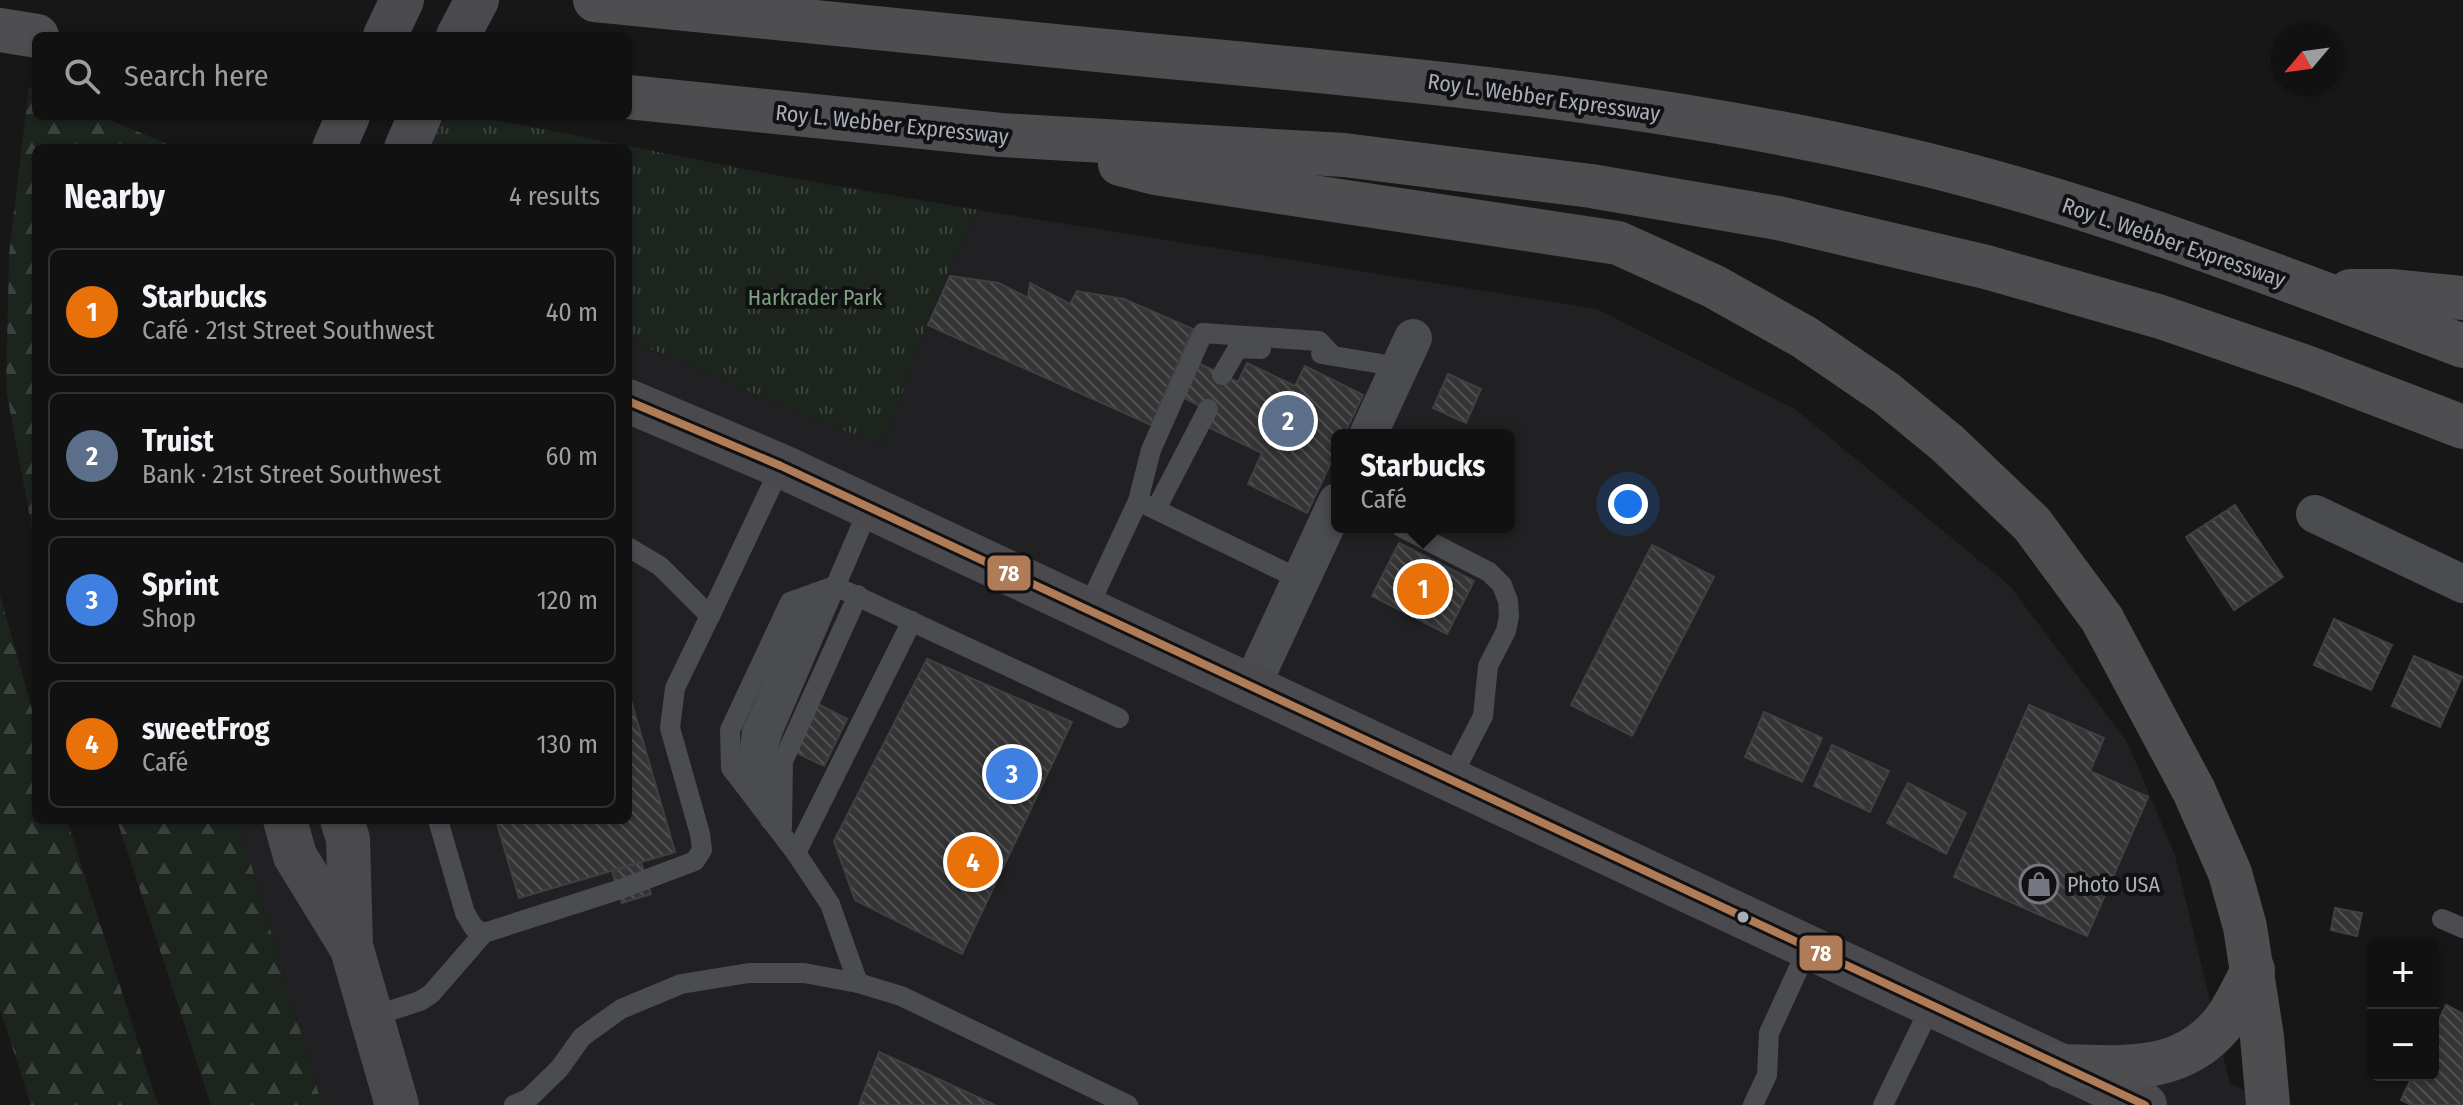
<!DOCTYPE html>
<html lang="en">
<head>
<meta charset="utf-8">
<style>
	:root { --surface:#111; --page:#1a1a1a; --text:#f1f3f6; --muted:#9c9d9f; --line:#303131; --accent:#757880 }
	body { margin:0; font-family:"Fira Sans Condensed",sans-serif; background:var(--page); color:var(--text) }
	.controls { position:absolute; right:24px; bottom:24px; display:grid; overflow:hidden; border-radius:12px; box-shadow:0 2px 6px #0004 }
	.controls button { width:72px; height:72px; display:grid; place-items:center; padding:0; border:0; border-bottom:2px solid var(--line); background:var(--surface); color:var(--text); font:40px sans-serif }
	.compass { position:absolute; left:2271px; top:24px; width:72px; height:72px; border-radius:50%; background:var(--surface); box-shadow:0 2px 6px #0004; rotate:241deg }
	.you { position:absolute; left:1628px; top:504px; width:28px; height:28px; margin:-20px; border:6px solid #fff; border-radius:50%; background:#1a73e8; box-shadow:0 0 0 12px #1a73e833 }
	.badge { display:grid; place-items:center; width:52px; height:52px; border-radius:50%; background:var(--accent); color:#fff; font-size:26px; font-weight:700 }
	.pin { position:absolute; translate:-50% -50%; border:4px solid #fff; box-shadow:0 2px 8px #0006 }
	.popup { position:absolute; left:1331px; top:429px; width:184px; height:104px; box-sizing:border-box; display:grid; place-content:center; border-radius:12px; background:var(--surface); filter:drop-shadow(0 2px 6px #0005); font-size:26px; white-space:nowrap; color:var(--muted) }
	.popup b { font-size:30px; color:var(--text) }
	.popup::after { content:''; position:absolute; left:50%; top:100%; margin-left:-16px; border:16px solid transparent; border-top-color:var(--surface) }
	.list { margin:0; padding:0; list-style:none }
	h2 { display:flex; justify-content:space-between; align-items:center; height:104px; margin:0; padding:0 32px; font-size:34px }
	h2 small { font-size:26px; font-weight:400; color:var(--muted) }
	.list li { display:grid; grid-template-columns:52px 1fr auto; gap:24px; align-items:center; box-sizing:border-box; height:128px; margin:0 16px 16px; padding:0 16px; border:2px solid var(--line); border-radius:12px }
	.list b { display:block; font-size:30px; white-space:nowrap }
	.list p { margin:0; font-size:26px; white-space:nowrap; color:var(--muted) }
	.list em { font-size:26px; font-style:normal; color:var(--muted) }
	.icon { flex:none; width:44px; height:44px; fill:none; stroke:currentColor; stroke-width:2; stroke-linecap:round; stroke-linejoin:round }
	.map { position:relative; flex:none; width:2463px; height:1105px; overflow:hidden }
	.search { position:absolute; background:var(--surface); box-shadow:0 2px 6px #0004; left:32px; top:32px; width:600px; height:88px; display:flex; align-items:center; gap:20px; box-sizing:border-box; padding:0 28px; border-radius:12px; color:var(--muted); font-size:30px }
	.panel { position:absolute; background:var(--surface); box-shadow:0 2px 6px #0004; left:32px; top:144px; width:600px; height:680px; border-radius:12px }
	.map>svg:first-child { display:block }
	.built { fill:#212123; fill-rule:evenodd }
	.forest { fill:url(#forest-firs) }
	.park { fill:url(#park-tufts) }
	.building { fill:url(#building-back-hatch); stroke:#3f4043; stroke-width:2 }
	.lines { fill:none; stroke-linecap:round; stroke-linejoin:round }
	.service { stroke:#4b4c50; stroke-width:20 }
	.minor { stroke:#4b4c50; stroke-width:38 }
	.secondary { stroke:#4a4a4e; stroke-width:44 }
	.motorway { stroke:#4e4e51; stroke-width:44 }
	.bus-1-casing { stroke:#111113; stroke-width:14 }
	.bus-1 { stroke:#b07c57; stroke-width:8 }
	.bus-dot { fill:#a8adb8; stroke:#111113; stroke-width:3 }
	.labels { text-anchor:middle; stroke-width:8; stroke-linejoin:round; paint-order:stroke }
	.street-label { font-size:22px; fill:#a8adb8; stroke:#111113 }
	.park-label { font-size:22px; fill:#7fa381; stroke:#111113 }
	.poi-label { font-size:22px; fill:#a8adb8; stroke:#111113; text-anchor:start }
	.line-badge { stroke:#111113; stroke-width:3 }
	.badge-label { font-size:22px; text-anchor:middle; font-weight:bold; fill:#fff }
</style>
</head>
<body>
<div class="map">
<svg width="2463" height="1105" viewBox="0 0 2463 1105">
	<defs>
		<pattern id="forest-firs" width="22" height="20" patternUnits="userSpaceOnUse" patternTransform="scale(2)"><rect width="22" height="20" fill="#1d241e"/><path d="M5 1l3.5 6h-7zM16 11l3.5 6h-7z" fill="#3b413d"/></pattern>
		<pattern id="park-tufts" width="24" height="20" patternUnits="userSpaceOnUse" patternTransform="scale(2)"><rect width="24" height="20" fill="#1d241e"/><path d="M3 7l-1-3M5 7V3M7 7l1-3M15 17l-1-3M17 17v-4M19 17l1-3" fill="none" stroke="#3b413d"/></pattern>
		<pattern id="building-back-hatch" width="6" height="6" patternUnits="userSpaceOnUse" patternTransform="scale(2)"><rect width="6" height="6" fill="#353536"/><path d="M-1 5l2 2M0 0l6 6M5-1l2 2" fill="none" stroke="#4f5051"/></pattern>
	</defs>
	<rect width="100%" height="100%" fill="#171717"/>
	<path class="built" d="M979 210 1597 309 1795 409 2009 585 2127 742 2175 855 2230 1084 2279 1105H322L238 820H628V339L806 416 883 445 941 288ZM1337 435H1509V527H1337Z"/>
	<g class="forest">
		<polygon points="29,87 36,89 36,116 100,116 177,148 36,148 36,551 6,389 9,254"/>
		<polygon points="0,595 36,723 36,820 67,820 158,1105 31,1105 0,1009"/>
		<polygon points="117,820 238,820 322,1105 211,1105"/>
	</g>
	<polygon class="park" points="445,116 476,116 796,179 979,210 941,288 883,445 806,416 628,339 628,148 430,148"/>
	<g class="building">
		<polygon points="950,276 999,283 1028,298 1030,283 1070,304 1077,291 1124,299 1193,329 1151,425 928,325"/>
		<polygon points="1198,363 1238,382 1247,363 1295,386 1305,366 1363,395 1344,435 1337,435 1337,450 1307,513 1248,484 1262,453 1208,427 1214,413 1182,397"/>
		<polygon points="1448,374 1481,389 1466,423 1433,408"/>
		<polygon points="2235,505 2283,577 2234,610 2186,537"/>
		<polygon points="1399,543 1474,581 1447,634 1372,596"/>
		<polygon points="1652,545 1714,577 1632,736 1571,705"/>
		<polygon points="2334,619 2392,645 2371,690 2314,665"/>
		<polygon points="2414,656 2462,677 2440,727 2392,706"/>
		<polygon points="927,659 1072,722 962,954 855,900 834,841"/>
		<polygon points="628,690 675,852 519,898 496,820 628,820"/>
		<polygon points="818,704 847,719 824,766 795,752"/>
		<polygon points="2029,705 2104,738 2090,771 2148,797 2087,936 1954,877"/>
		<polygon points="1764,712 1822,738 1802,782 1745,757"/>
		<polygon points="1832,745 1889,771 1870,812 1814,786"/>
		<polygon points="1908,783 1966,813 1946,854 1887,823"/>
		<polygon points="641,862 651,894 622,903 612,871"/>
		<polygon points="2335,908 2362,913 2357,936 2331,930"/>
		<polygon points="2446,1005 2463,1014 2463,1105 2412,1105 2401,1100 2413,1075 2433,1075 2433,1032"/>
		<polygon points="879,1052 995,1105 859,1105"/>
	</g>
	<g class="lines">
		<g class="service">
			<polyline points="1321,354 1400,367"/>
			<polyline points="1222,375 1238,348 1261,349"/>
			<polyline points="1138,501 1301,580"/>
			<polyline points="1156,509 1208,409"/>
			<polyline points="1401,527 1489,572 1502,585 1508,601 1509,616 1506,631 1488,666 1483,716 1450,780"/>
			<polyline points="1087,610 1138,501 1151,450 1203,333 1319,341 1332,355"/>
			<polyline points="710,616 781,466"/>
			<polyline points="753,795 749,758 752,731 815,593"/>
			<polyline points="438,820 465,913 474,928 484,933 618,890 695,861 702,850 700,834 670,728 675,688 710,616 660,566 628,547"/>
			<polyline points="770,820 765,756 773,731 869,508"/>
			<polyline points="782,827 783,761 858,595"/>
			<polyline points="796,853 731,768 730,730 790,602 835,586 1119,718"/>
			<polyline points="2442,919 2463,928"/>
			<polyline points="858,983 830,904 796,853 912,621"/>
			<polyline points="371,1017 420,1001 431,994 484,933"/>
			<polyline points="514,1105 528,1099 559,1069 582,1037 621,1009 681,984 749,973 804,973 858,983 901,996 1128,1105"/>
			<polyline points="1753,1105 1767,1075 1769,1033 1808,948"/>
			<polyline points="1883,1105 1931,1006"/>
		</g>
		<g class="minor">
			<polyline points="1368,435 1413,338"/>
			<polyline points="2315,514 2463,584"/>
			<polyline points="1251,687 1337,502"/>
		</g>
		<g class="secondary">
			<polyline points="385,36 402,0"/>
			<polyline points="458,36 477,0"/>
			<polyline points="334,148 348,116"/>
			<polyline points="406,148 420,116"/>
			<polyline points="628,401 781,466 2145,1105"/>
			<polyline points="285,820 295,856 349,944"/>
			<polyline points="342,820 348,839 351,946 397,1105"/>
		</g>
		<g class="motorway">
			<path d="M595 0C782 19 970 38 1158 56 1403 78 1649 101 1890 156 2086 200 2275 275 2463 346"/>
			<polyline points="0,30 37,36"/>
			<polyline points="628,97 1001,135 1344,155 1591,186 1778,218 1986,267 2161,317 2306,367 2463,427"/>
			<polyline points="1120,164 1155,173 1618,243 1713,286 1804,337 1886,393 1947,443 2032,524 2102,619 2194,791 2230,873 2245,927 2262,1037 2268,1105"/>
			<polyline points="2350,291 2391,291 2463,298"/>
			<path d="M2060 1066C2120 1067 2179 1076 2222 1024 2235 1008 2243 988 2253 970"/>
		</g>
		<g class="bus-1-casing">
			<polyline id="bus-1" points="628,401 781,466 2145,1105"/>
		</g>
		<use href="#bus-1" class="bus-1"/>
	</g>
	<defs>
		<g id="shop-ring" transform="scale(2)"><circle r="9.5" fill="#111113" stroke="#757880" stroke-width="1.5"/><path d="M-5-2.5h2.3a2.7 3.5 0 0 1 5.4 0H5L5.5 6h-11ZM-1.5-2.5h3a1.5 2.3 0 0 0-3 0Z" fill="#757880"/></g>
	</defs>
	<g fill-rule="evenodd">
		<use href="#shop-ring" x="2039" y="884"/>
	</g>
	<circle class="bus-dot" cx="1743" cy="917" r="7"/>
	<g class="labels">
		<g class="street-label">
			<text transform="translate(1544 97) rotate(8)" y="8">Roy L. Webber Expressway</text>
			<text transform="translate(892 124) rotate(6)" y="8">Roy L. Webber Expressway</text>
			<text transform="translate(2174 242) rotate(19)" y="8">Roy L. Webber Expressway</text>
		</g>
		<g class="park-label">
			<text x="815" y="305">Harkrader Park</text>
		</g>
		<g class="poi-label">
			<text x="2067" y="892">Photo USA</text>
		</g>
	</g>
	<g class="line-badge">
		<rect x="986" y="554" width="46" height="38" rx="8" fill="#b07c57"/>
		<rect x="1798" y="934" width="46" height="38" rx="8" fill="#b07c57"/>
	</g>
	<g class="badge-label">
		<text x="1009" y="581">78</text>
		<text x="1821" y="961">78</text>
	</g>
</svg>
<div class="controls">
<button>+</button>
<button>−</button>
</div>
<svg class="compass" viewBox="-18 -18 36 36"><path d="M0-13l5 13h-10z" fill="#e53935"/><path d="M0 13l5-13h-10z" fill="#9c9d9f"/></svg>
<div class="you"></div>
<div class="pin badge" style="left:1423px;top:589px;background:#e8710a">1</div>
<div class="popup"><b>Starbucks</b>Café</div>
<div class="pin badge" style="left:1288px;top:421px;background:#5c6f8a">2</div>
<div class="pin badge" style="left:1012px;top:774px;background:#3f7fe0">3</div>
<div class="pin badge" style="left:973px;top:862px;background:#e8710a">4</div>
<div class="search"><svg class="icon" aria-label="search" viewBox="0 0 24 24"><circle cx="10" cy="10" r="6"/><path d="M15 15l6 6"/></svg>Search here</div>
<section class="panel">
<h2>Nearby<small>4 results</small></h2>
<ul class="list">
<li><span class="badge" style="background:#e8710a">1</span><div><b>Starbucks</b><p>Café · 21st Street Southwest</p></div><em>40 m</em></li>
<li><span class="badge" style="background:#5c6f8a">2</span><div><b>Truist</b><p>Bank · 21st Street Southwest</p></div><em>60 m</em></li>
<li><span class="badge" style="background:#3f7fe0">3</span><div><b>Sprint</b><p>Shop</p></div><em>120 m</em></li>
<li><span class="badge" style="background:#e8710a">4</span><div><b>sweetFrog</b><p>Café</p></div><em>130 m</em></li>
</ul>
</section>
</div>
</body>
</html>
